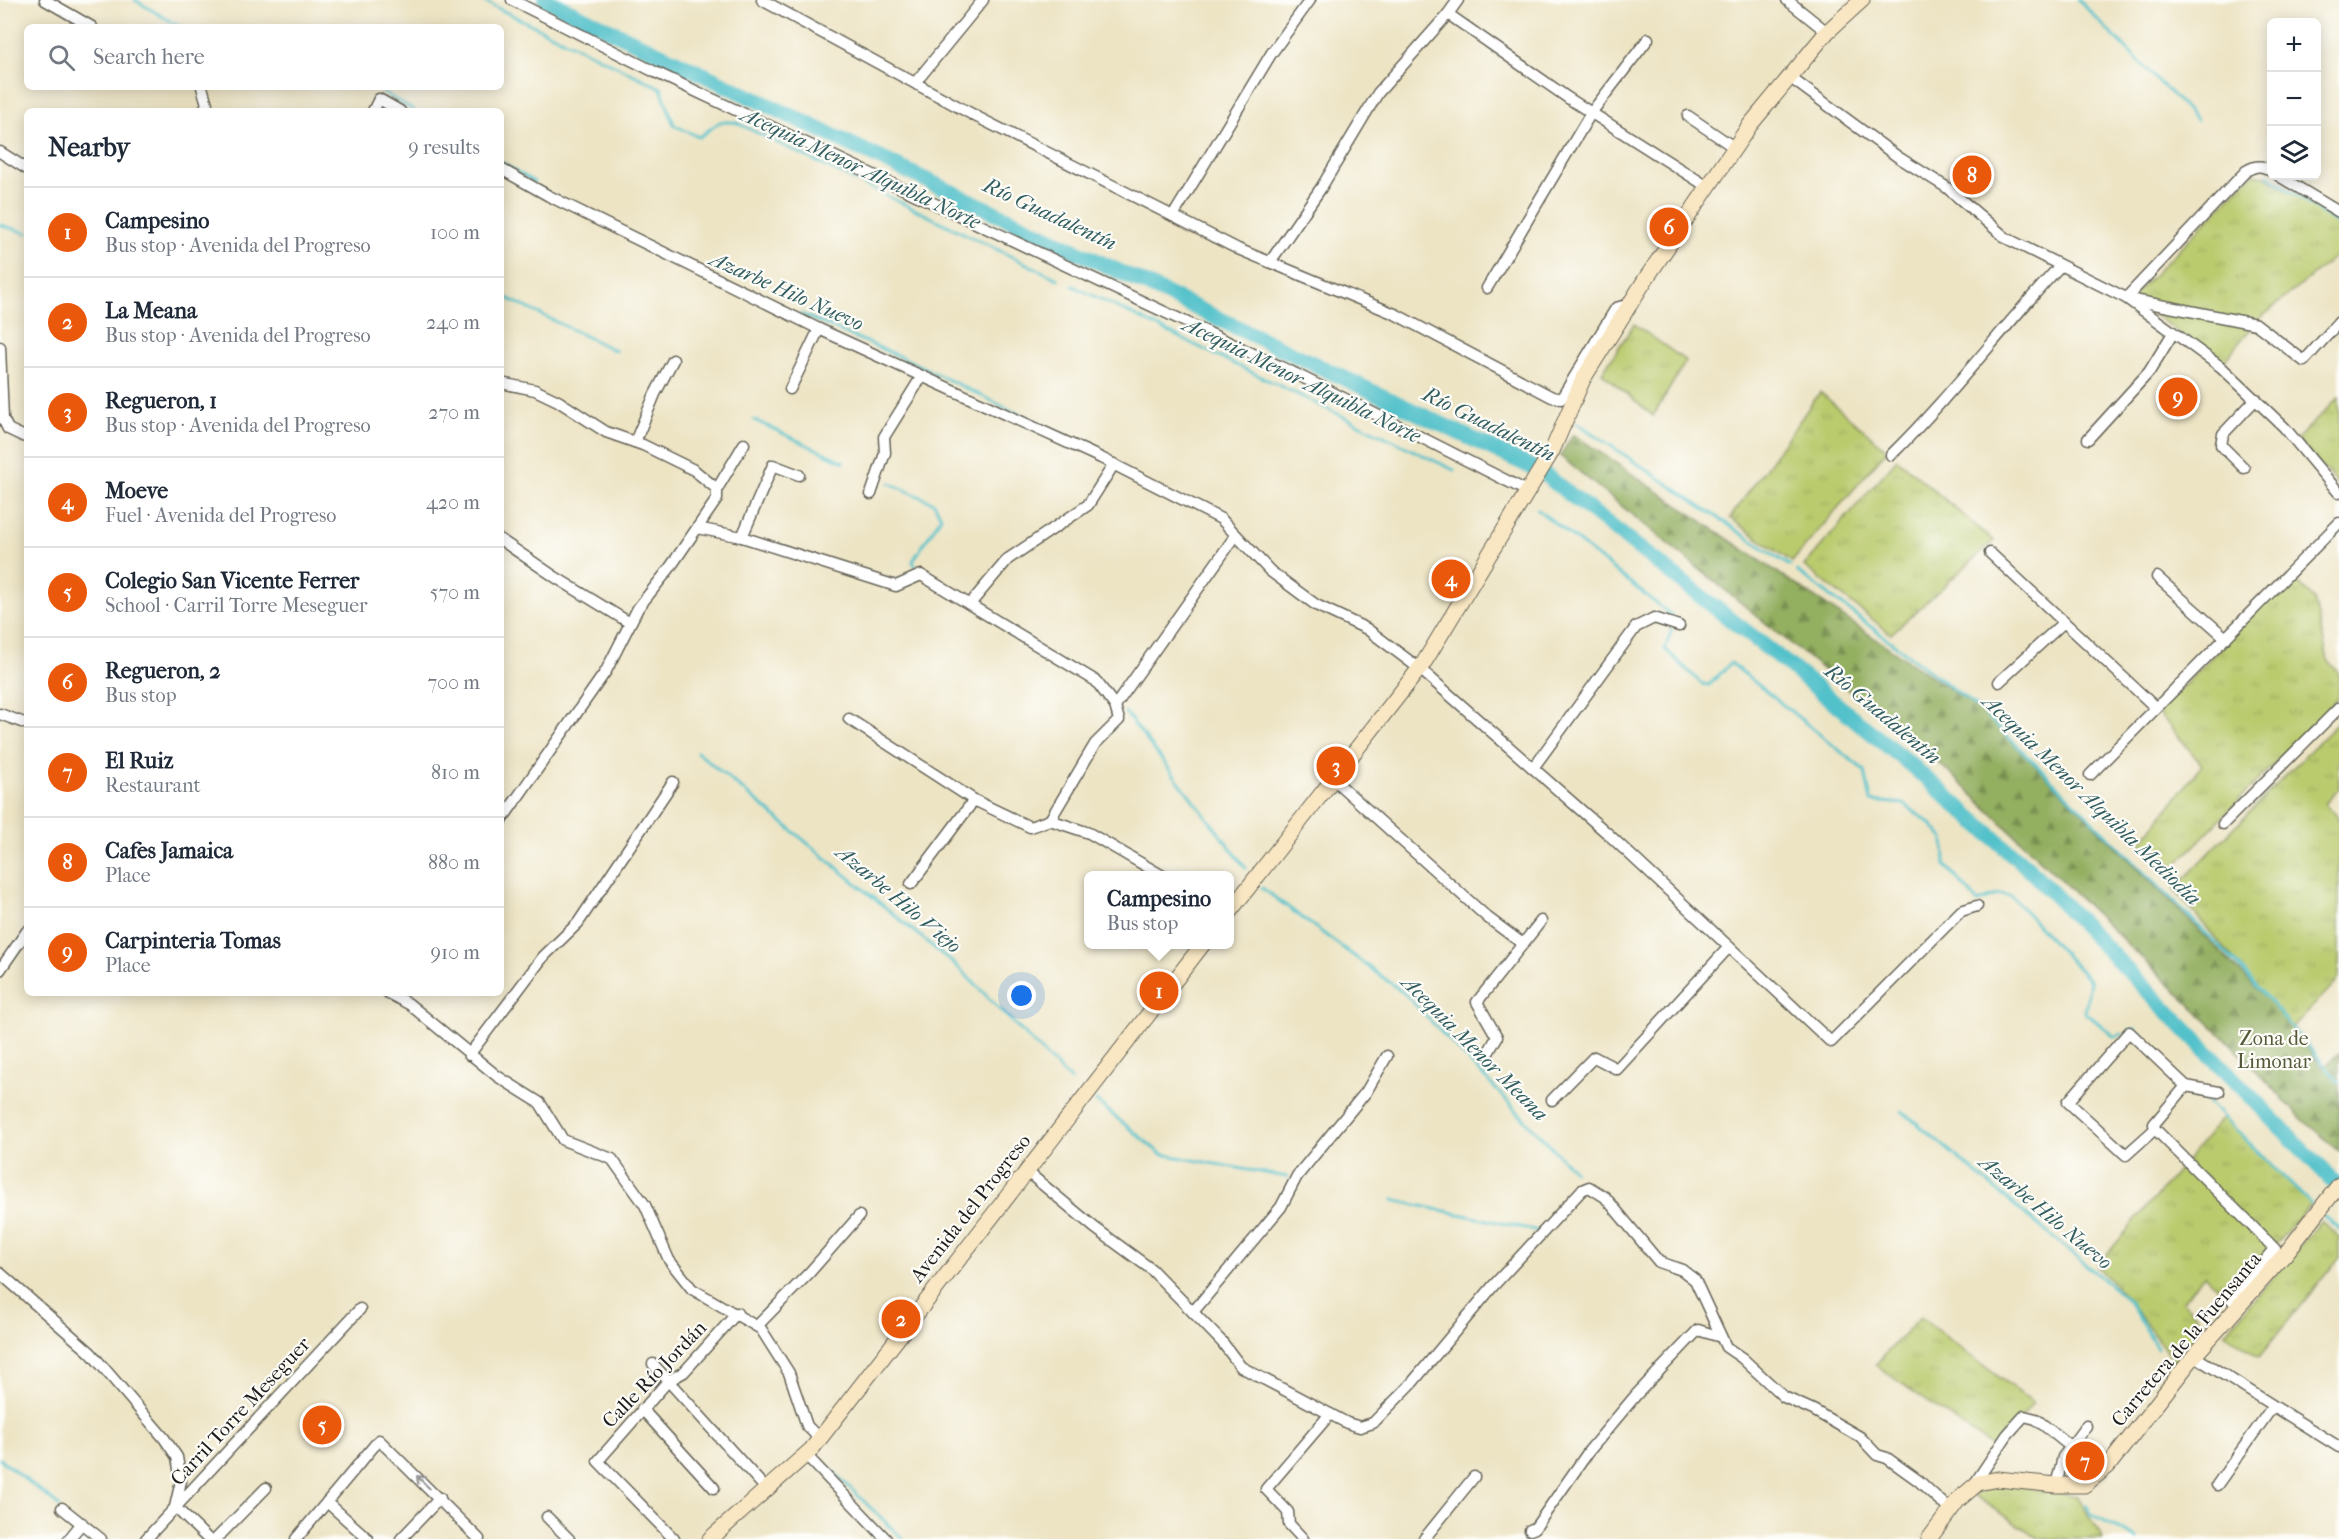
<!DOCTYPE html>
<html lang="en">
<head>
<meta charset="utf-8">
<style>
	:root { --surface:#fff; --page:#f2f2f3; --text:#1f2937; --muted:#747a83; --line:#e0e1e3; --accent:#ea580c }
	body { margin:0; font-family:"IM FELL French Canon",serif; background:var(--page); color:var(--text) }
	.controls { position:absolute; right:18px; top:18px; display:grid; overflow:hidden; border-radius:9px; box-shadow:0 3px 15px #0003 }
	.controls button { width:54px; height:54px; display:grid; place-items:center; padding:0; border:0; border-bottom:2px solid var(--line); background:var(--surface); color:var(--text); font:30px sans-serif }
	.you { position:absolute; left:1022px; top:996px; width:21px; height:21px; margin:-15px; border:4px solid #fff; border-radius:50%; background:#1a73e8; box-shadow:0 0 0 9px #1a73e833 }
	.badge { display:grid; place-items:center; width:39px; height:39px; border-radius:50%; background:var(--accent); color:#fff; font-size:20px; font-weight:700 }
	.pin { position:absolute; translate:-50% -50%; border:3px solid #fff; box-shadow:0 2px 6px #0006 }
	.popup { position:absolute; left:1084px; top:871px; width:150px; height:78px; box-sizing:border-box; display:grid; place-content:center; border-radius:9px; background:var(--surface); filter:drop-shadow(0 2px 4px #0005); font-size:20px; white-space:nowrap; color:var(--muted) }
	.popup b { font-size:22px; color:var(--text) }
	.popup::after { content:''; position:absolute; left:50%; top:100%; margin-left:-12px; border:12px solid transparent; border-top-color:var(--surface) }
	.list { margin:0; padding:0; list-style:none }
	h2 { display:flex; justify-content:space-between; align-items:center; height:78px; margin:0; padding:0 24px; font-size:26px }
	h2 small { font-size:20px; font-weight:400; color:var(--muted) }
	.list li { display:grid; grid-template-columns:39px 1fr auto; gap:18px; align-items:center; box-sizing:border-box; height:90px; padding:0 24px; border-top:2px solid var(--line) }
	.list b { display:block; font-size:22px; white-space:nowrap }
	.list p { margin:0; font-size:20px; white-space:nowrap; color:var(--muted) }
	.list em { font-size:20px; font-style:normal; color:var(--muted) }
	.icon { flex:none; width:33px; height:33px; fill:none; stroke:currentColor; stroke-width:2; stroke-linecap:round; stroke-linejoin:round }
	.map { position:relative; flex:none; width:2339px; height:1539px; overflow:hidden }
	.search { position:absolute; background:var(--surface); box-shadow:0 3px 15px #0003; left:24px; top:24px; width:480px; height:66px; display:flex; align-items:center; gap:15px; box-sizing:border-box; padding:0 21px; border-radius:9px; color:var(--muted); font-size:22px }
	.panel { position:absolute; background:var(--surface); box-shadow:0 3px 15px #0003; left:24px; top:108px; width:480px; height:888px; border-radius:9px }
	.map>svg:first-child { display:block }
	.grass { fill:url(#grass-tufts); stroke:#6b7445; stroke-width:1.5 }
	.forest { fill:url(#forest-firs); stroke:#58663e; stroke-width:1.5 }
	.lines { fill:none; stroke-linecap:round; stroke-linejoin:round }
	.stream { stroke:#53c1ca; stroke-width:3 }
	.river { stroke:#53c1ca; stroke-width:16 }
	.minor-casing { stroke:#656257; stroke-width:13 }
	.secondary-casing { stroke:#656257; stroke-width:17 }
	.minor { stroke:#fff; stroke-width:10 }
	.secondary { stroke:#f9e7c3; stroke-width:15 }
	.oneway { stroke:#999 }
	.labels { text-anchor:middle; stroke-width:4.5; stroke-linejoin:round; paint-order:stroke }
	.park-label { font-size:20px; fill:#535939; stroke:#fdfcf7 }
	.street-label { font-size:20px; fill:#1c1c1c; stroke:#fdfcf7 }
	.water-label { font-size:21px; font-style:italic; fill:#325e62; stroke:#fdfcf7 }
</style>
</head>
<body>
<div class="map">
<svg width="2339" height="1539" viewBox="0 0 2339 1539">
	<defs>
		<pattern id="grass-tufts" width="24" height="20" patternUnits="userSpaceOnUse" patternTransform="scale(1.5)"><rect width="24" height="20" fill="#bacb6e"/><path d="M3 7l-1-3M5 7V3M7 7l1-3M15 17l-1-3M17 17v-4M19 17l1-3" fill="none" stroke="#9fae5f"/></pattern>
		<pattern id="forest-firs" width="22" height="20" patternUnits="userSpaceOnUse" patternTransform="scale(1.5)"><rect width="22" height="20" fill="#93af61"/><path d="M5 1l3.5 6h-7zM16 11l3.5 6h-7z" fill="#778e4f"/></pattern>
	</defs>
	<rect width="100%" height="100%" fill="#fdfcf7"/>
	<filter id="ink" filterUnits="userSpaceOnUse"><feTurbulence type="fractalNoise" baseFrequency=".0167" numOctaves="2"/><feDisplacementMap in="SourceGraphic" scale="12" xChannelSelector="R" yChannelSelector="G"/><feConvolveMatrix kernelMatrix="1 2 1 2 8 2 1 2 1" color-interpolation-filters="sRGB"/></filter>
	<filter id="wash" filterUnits="userSpaceOnUse"><feTurbulence type="fractalNoise" baseFrequency=".008" numOctaves="4" result="noise"/><feDisplacementMap in="SourceGraphic" scale="24" xChannelSelector="R" yChannelSelector="G"/><feGaussianBlur stdDeviation="1.35" result="paint"/><feColorMatrix in="noise" values="0 0 0 0 0 0 0 0 0 0 0 0 0 0 0 0 0 1.4 0 .05"/><feComposite in="paint" operator="in"/></filter>
	<g filter="url(#wash)">
		<rect width="100%" height="100%" fill="#ede4c4"/>
		<g class="grass">
			<polygon points="2253,174 2266,176 2339,221 2339,253 2256,322 2222,364 2131,298"/>
			<polygon points="1634,324 1686,361 1653,416 1602,373"/>
			<polygon points="1820,392 1887,450 1792,562 1730,518"/>
			<polygon points="2339,397 2339,486 2297,439"/>
			<polygon points="1897,459 1994,541 1891,634 1804,566"/>
			<polygon points="2291,576 2314,599 2328,660 2339,673 2339,697 2167,874 2140,844 2202,765 2158,712"/>
			<polygon points="2339,721 2339,789 2325,804 2339,818 2339,979 2292,1028 2174,889"/>
			<polygon points="2223,1117 2311,1204 2229,1297 2204,1275 2183,1301 2206,1326 2174,1362 2129,1301 2097,1266"/>
			<polygon points="2321,1221 2339,1237 2339,1258 2259,1357 2225,1333"/>
			<polygon points="1920,1317 2033,1403 1997,1450 1875,1365"/>
			<path d="M1992 1485H2014L2078 1496C2082 1506 2101 1532 2102 1539H2040L1972 1494Z"/>
		</g>
		<polygon class="forest" points="1573,434 1981,710 2277,1009 2323,1068 2339,1053 2339,1151 2302,1119 2235,1048 1948,771 1560,456"/>
		<g class="lines">
			<g class="stream">
				<polyline points="135,0 180,27"/>
				<polyline points="481,0 661,88 674,125 699,137 720,122 735,122 1058,279"/>
				<polyline points="2078,0 2197,120"/>
				<polyline points="374,87 415,111"/>
				<polyline points="501,162 534,182"/>
				<polyline points="2268,175 2339,225"/>
				<polyline points="0,225 27,233"/>
				<polyline points="1073,286 1454,470"/>
				<polyline points="501,295 616,351"/>
				<polyline points="801,314 910,361 1064,436"/>
				<polyline points="754,420 844,462"/>
				<polyline points="1577,423 1790,566"/>
				<polyline points="890,483 934,503 941,517 913,561 916,568"/>
				<polyline points="1537,509 1671,615 1673,620"/>
				<polyline points="1797,571 1981,710 2239,966 2339,1082"/>
				<polyline points="1672,629 1665,649 1702,684 1709,685 1731,663 1865,771 1871,801 1904,804 1931,824 1944,839 1945,865 1978,902 2000,894 2011,896 2090,981 2085,1012 2115,1037 2122,1034"/>
				<polyline points="1125,712 1246,868"/>
				<polyline points="697,752 960,969 1071,1081"/>
				<polyline points="1262,888 1404,993 1574,1171"/>
				<polyline points="2130,1030 2135,1029 2159,1053"/>
				<polyline points="2197,1091 2311,1204"/>
				<polyline points="1096,1101 1161,1154 1287,1177"/>
				<polyline points="1902,1111 2129,1301 2157,1348"/>
				<polyline points="1393,1200 1539,1231"/>
				<polyline points="2324,1216 2339,1229"/>
				<polyline points="0,1459 59,1506"/>
				<polyline points="820,1459 903,1539"/>
				<polyline points="2086,1505 2092,1515 2137,1539"/>
			</g>
			<polyline class="river" points="546,0 1540,471 1776,655 1911,765 2028,868 2339,1187"/>
		</g>
	</g>
	<g filter="url(#ink)">
		<g class="lines">
			<g class="minor-casing">
				<g id="minor">
					<polyline points="45,0 92,27"/>
					<polyline points="512,0 655,72 1296,374 1529,492"/>
					<polyline points="762,0 979,118 1238,249 1395,314 1552,397 1561,399 1616,308 1630,304"/>
					<polyline points="1787,0 1827,32"/>
					<polyline points="1448,14 1458,0"/>
					<polyline points="1788,76 1898,157 1946,187 2006,238 2126,298 2221,367 2284,427 2339,493"/>
					<polyline points="915,83 983,0"/>
					<polyline points="202,87 207,104 203,111"/>
					<polyline points="373,111 379,99 400,111"/>
					<polyline points="1688,116 1735,148"/>
					<polyline points="0,152 27,169"/>
					<polyline points="501,169 549,196 819,329 1101,458 1221,519 1270,571 1316,605 1367,629 1420,669 1607,833 1831,1042 1961,911 1977,906"/>
					<polyline points="2279,176 2339,212"/>
					<polyline points="1173,216 1271,54 1310,0"/>
					<polyline points="1270,262 1321,188 1378,93 1448,14 1568,98 1708,187"/>
					<polyline points="1487,288 1591,113 1648,39"/>
					<path d="M2126 298 2246 171C2256 165 2262 165 2272 171"/>
					<polyline points="2129,299 2256,324 2304,361 2339,322"/>
					<polyline points="0,347 3,419 8,429 27,438"/>
					<polyline points="501,383 535,390 558,401 606,432 643,445 694,470 717,489 717,499 669,569 638,608 606,671 501,821"/>
					<polyline points="790,389 819,329"/>
					<polyline points="2088,439 2149,372 2173,333"/>
					<polyline points="635,442 655,394 673,360"/>
					<path d="M1891 455C1951 396 2002 328 2060 266"/>
					<polyline points="2244,468 2221,445 2223,434 2256,399"/>
					<polyline points="717,489 744,444"/>
					<polyline points="871,494 885,453 884,437 922,376"/>
					<polyline points="697,528 742,537 896,586 921,575 1096,681 1115,706 1119,720 1095,744 1050,820 1089,833 1163,876"/>
					<polyline points="742,537 773,465 799,475"/>
					<polyline points="501,540 555,577 630,623"/>
					<polyline points="1990,553 2156,708"/>
					<polyline points="2157,577 2226,638"/>
					<polyline points="970,604 1008,559 1088,505 1114,464"/>
					<polyline points="1999,682 2064,622"/>
					<polyline points="1115,706 1236,535"/>
					<polyline points="0,714 27,724"/>
					<polyline points="849,719 974,800 1030,827 1050,820"/>
					<polyline points="1533,768 1636,627 1654,618 1679,626"/>
					<polyline points="2090,775 2339,523"/>
					<polyline points="1333,779 1488,918 1523,944"/>
					<polyline points="2223,824 2339,708"/>
					<polyline points="911,884 974,800"/>
					<polyline points="0,970 27,931"/>
					<polyline points="388,993 409,1004 497,1076 540,1103 563,1140 612,1159 645,1205 669,1260 692,1289 761,1329 789,1373 807,1426 820,1439"/>
					<polyline points="1488,1053 1497,1037 1477,1002 1541,921"/>
					<polyline points="469,1055 543,957 578,923 673,782"/>
					<polyline points="2219,1092 2186,1086 2154,1124 2155,1129 2275,1249 2232,1300 2237,1306"/>
					<polyline points="1552,1100 1594,1057 1617,1069 1729,947"/>
					<polyline points="2155,1129 2126,1155 2068,1102 2129,1032 2186,1086"/>
					<polyline points="1025,1170 1095,1228 1151,1269 1222,1342 1241,1367 1347,1423 1360,1427 1373,1423 1412,1383 1493,1286 1582,1190 1589,1187 1605,1197 1659,1262 1682,1270 1695,1280 1726,1347 1742,1358 1784,1397 1813,1410 1860,1437 1877,1455 1887,1458 1919,1481 1950,1510"/>
					<polyline points="0,1273 91,1353 164,1438 177,1457 181,1481 175,1507 208,1539"/>
					<polyline points="1193,1312 1281,1207 1297,1176 1366,1092 1387,1056"/>
					<polyline points="757,1326 810,1272 859,1216"/>
					<polyline points="2194,1356 2339,1447"/>
					<polyline points="653,1364 767,1490"/>
					<polyline points="642,1409 714,1488"/>
					<polyline points="806,1455 886,1539"/>
					<polyline points="2056,1485 2063,1457 2086,1426"/>
					<polyline points="2217,1485 2273,1406"/>
					<polyline points="1973,1486 2007,1435 2024,1416 2036,1419 2071,1447"/>
					<polyline points="327,1502 368,1539"/>
					<polyline points="62,1508 101,1539"/>
					<polyline points="547,1517 569,1539"/>
					<polyline points="1530,1530 1535,1528 1589,1451 1636,1395 1698,1330 1721,1337"/>
					<polyline points="69,1539 82,1523"/>
					<polyline points="146,1539 360,1309"/>
					<polyline points="216,1539 266,1488"/>
					<polyline points="296,1539 379,1440 479,1539"/>
					<polyline points="401,1539 440,1498"/>
					<polyline points="674,1539 598,1461 668,1381 684,1372 737,1313"/>
					<polyline points="1303,1539 1289,1524 1288,1512 1266,1489 1330,1414"/>
					<polyline points="1424,1539 1474,1477"/>
				</g>
			</g>
			<g class="secondary-casing">
				<g id="secondary">
					<polyline points="1230,911 1423,664 1552,451 1583,379 1645,280 1750,125 1827,32 1862,0"/>
					<polyline points="710,1539 811,1450 1203,944"/>
					<polyline points="1929,1539 1958,1500 1978,1483 1998,1479 2056,1485 2084,1485 2108,1466 2194,1356 2286,1253 2339,1185"/>
				</g>
			</g>
			<use href="#minor" class="minor"/>
			<use href="#secondary" class="secondary"/>
		</g>
		<defs><path id="oneway-shaft" d="M-6 0H5M1.5-3L5.5 0L1.5 3" fill="none" stroke-width="1.6" stroke-linecap="round" stroke-linejoin="round" transform="scale(1.5)"/></defs>
		<use class="oneway" href="#oneway-shaft" transform="translate(423 1482) rotate(-136)"/>
	</g>
	<g class="labels">
		<g class="park-label">
			<text x="2274" y="1045">Zona de<tspan x="2274" dy="23">Limonar</tspan></text>
		</g>
		<g class="street-label">
			<text transform="translate(970 1208) rotate(-52)" y="7">Avenida del Progreso</text>
			<text transform="translate(2186 1339) rotate(-50)" y="7">Carretera de la Fuensanta</text>
			<text transform="translate(654 1374) rotate(-46)" y="7">Calle Río Jordán</text>
			<text transform="translate(240 1411) rotate(-47)" y="7">Carril Torre Meseguer</text>
		</g>
		<g class="water-label">
			<text transform="translate(861 168) rotate(25)" y="7">Acequia Menor Alquibla Norte</text>
			<text transform="translate(1050 214) rotate(25)" y="7">Río Guadalentín</text>
			<text transform="translate(787 291) rotate(24)" y="7">Azarbe Hilo Nuevo</text>
			<text transform="translate(1302 380) rotate(26)" y="7">Acequia Menor Alquibla Norte</text>
			<text transform="translate(1489 424) rotate(26)" y="7">Río Guadalentín</text>
			<text transform="translate(1883 714) rotate(40)" y="7">Río Guadalentín</text>
			<text transform="translate(2092 800) rotate(44)" y="7">Acequia Menor Alquibla Mediodía</text>
			<text transform="translate(899 899) rotate(40)" y="7">Azarbe Hilo Viejo</text>
			<text transform="translate(1475 1048) rotate(45)" y="7">Acequia Menor Meana</text>
			<text transform="translate(2046 1212) rotate(40)" y="7">Azarbe Hilo Nuevo</text>
		</g>
	</g>
</svg>
<div class="controls">
<button>+</button>
<button>−</button>
<button><svg class="icon" aria-label="layers" viewBox="0 0 24 24"><path d="M12 4l9 5-9 5-9-5zM3 14l9 5 9-5"/></svg></button>
</div>
<div class="you"></div>
<div class="pin badge" style="left:1159px;top:991px">1</div>
<div class="popup"><b>Campesino</b>Bus stop</div>
<div class="pin badge" style="left:901px;top:1319px">2</div>
<div class="pin badge" style="left:1336px;top:766px">3</div>
<div class="pin badge" style="left:1451px;top:579px">4</div>
<div class="pin badge" style="left:322px;top:1425px">5</div>
<div class="pin badge" style="left:1669px;top:227px">6</div>
<div class="pin badge" style="left:2085px;top:1461px">7</div>
<div class="pin badge" style="left:1972px;top:175px">8</div>
<div class="pin badge" style="left:2178px;top:397px">9</div>
<div class="search"><svg class="icon" aria-label="search" viewBox="0 0 24 24"><circle cx="10" cy="10" r="6"/><path d="M15 15l6 6"/></svg>Search here</div>
<section class="panel">
<h2>Nearby<small>9 results</small></h2>
<ul class="list">
<li><span class="badge">1</span><div><b>Campesino</b><p>Bus stop · Avenida del Progreso</p></div><em>100 m</em></li>
<li><span class="badge">2</span><div><b>La Meana</b><p>Bus stop · Avenida del Progreso</p></div><em>240 m</em></li>
<li><span class="badge">3</span><div><b>Regueron, 1</b><p>Bus stop · Avenida del Progreso</p></div><em>270 m</em></li>
<li><span class="badge">4</span><div><b>Moeve</b><p>Fuel · Avenida del Progreso</p></div><em>420 m</em></li>
<li><span class="badge">5</span><div><b>Colegio San Vicente Ferrer</b><p>School · Carril Torre Meseguer</p></div><em>570 m</em></li>
<li><span class="badge">6</span><div><b>Regueron, 2</b><p>Bus stop</p></div><em>700 m</em></li>
<li><span class="badge">7</span><div><b>El Ruiz</b><p>Restaurant</p></div><em>810 m</em></li>
<li><span class="badge">8</span><div><b>Cafes Jamaica</b><p>Place</p></div><em>880 m</em></li>
<li><span class="badge">9</span><div><b>Carpinteria Tomas</b><p>Place</p></div><em>910 m</em></li>
</ul>
</section>
</div>
</body>
</html>
